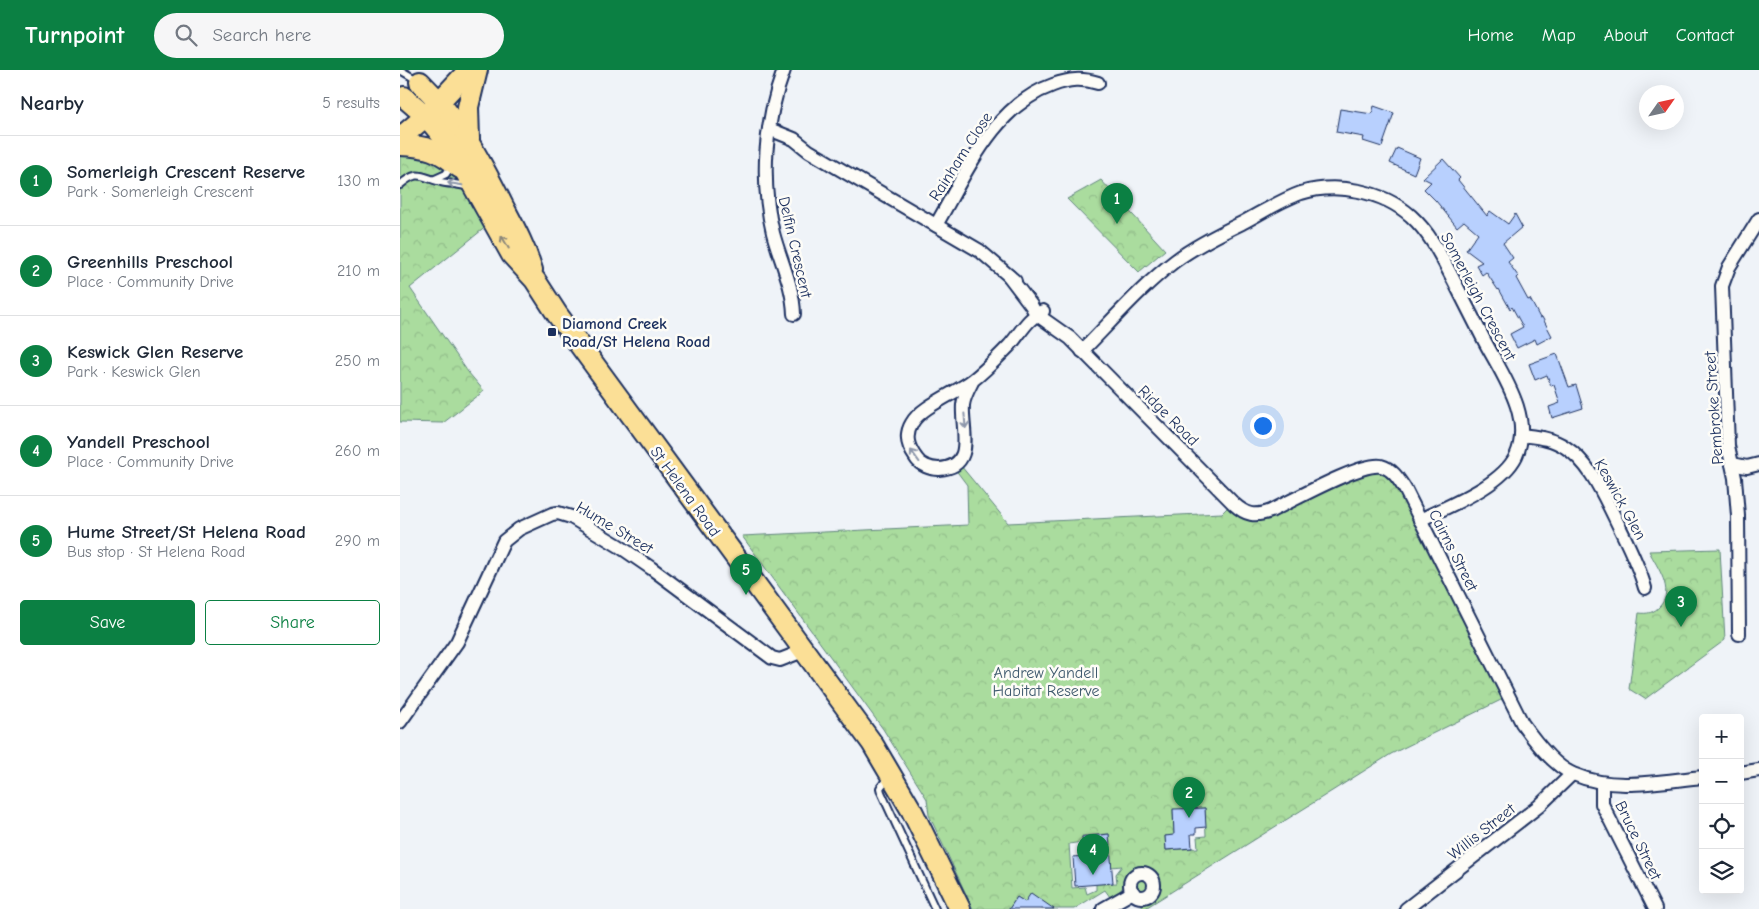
<!DOCTYPE html>
<html lang="en">
<head>
<meta charset="utf-8">
<style>
	:root { --surface:#fff; --page:#f6f6f7; --text:#1f2937; --muted:#747a83; --line:#e0e1e3; --accent:#0b8043 }
	body { margin:0; font-family:"Comic Neue",sans-serif; background:var(--page); color:var(--text) }
	.controls { position:absolute; right:15px; bottom:15px; display:grid; overflow:hidden; border-radius:5px; box-shadow:0 5px 20px #0002 }
	.controls button { width:45px; height:45px; display:grid; place-items:center; padding:0; border:0; border-bottom:1px solid var(--line); background:var(--surface); color:var(--text); font:25px sans-serif }
	.compass { position:absolute; left:1239px; top:15px; width:45px; height:45px; border-radius:50%; background:var(--surface); box-shadow:0 5px 20px #0002; rotate:56deg }
	.you { position:absolute; left:862px; top:355px; width:18px; height:18px; margin:-12px; border:4px solid #fff; border-radius:50%; background:#1a73e8; box-shadow:0 0 0 8px #1a73e833 }
	.badge { display:grid; place-items:center; width:32px; height:32px; border-radius:50%; background:var(--accent); color:#fff; font-size:16px; font-weight:700 }
	.pin { position:absolute; translate:-50% -41px; filter:drop-shadow(0 1px 2px #0008) }
	.pin::after { content:''; position:absolute; top:26px; width:18px; height:15px; background:inherit; clip-path:polygon(0 0,100% 0,50% 100%) }
	.list { margin:0; padding:0; list-style:none }
	h2 { display:flex; justify-content:space-between; align-items:center; height:65px; margin:0; padding:0 20px; font-size:21px }
	h2 small { font-size:16px; font-weight:400; color:var(--muted) }
	.list li { display:grid; grid-template-columns:32px 1fr auto; gap:15px; align-items:center; box-sizing:border-box; height:90px; padding:0 20px; border-top:1px solid var(--line) }
	.list b { display:block; font-size:19px; white-space:nowrap }
	.list p { margin:0; font-size:16px; white-space:nowrap; color:var(--muted) }
	.list em { font-size:16px; font-style:normal; color:var(--muted) }
	.actions { display:flex; gap:10px; padding:15px 20px }
	.actions a { flex:1; padding:11px 0; border:1px solid var(--accent); border-radius:5px; text-align:center; font-size:18px; color:var(--accent) }
	.actions .main { background:var(--accent); color:#fff }
	.icon { flex:none; width:28px; height:28px; fill:none; stroke:currentColor; stroke-width:2; stroke-linecap:round; stroke-linejoin:round }
	.map { position:relative; flex:none; width:1359px; height:839px; overflow:hidden }
	header { display:flex; align-items:center; gap:30px; box-sizing:border-box; height:70px; padding:0 25px; background:var(--accent); color:#fff }
	header strong { font-size:24px }
	nav { display:flex; gap:28px; margin-inline-start:auto; font-size:18px }
	.search { width:350px; height:45px; background:var(--page); display:flex; align-items:center; gap:12px; box-sizing:border-box; padding:0 18px; border-radius:28px; color:var(--muted); font-size:19px }
	main { display:flex }
	aside { flex:1; background:var(--surface) }
	.map>svg:first-child { display:block }
	.forest { fill:url(#forest-crowns); stroke:#62867e; fill-rule:evenodd }
	.building { fill:#b8d0fe; stroke:#1b2f5e }
	.lines { fill:none; stroke-linecap:round; stroke-linejoin:round }
	.service-casing { stroke:#1b2f5e; stroke-width:10 }
	.minor-casing { stroke:#1b2f5e; stroke-width:16 }
	.primary-casing { stroke:#1b2f5e; stroke-width:24 }
	.service { stroke:#fdfcf7; stroke-width:6 }
	.minor { stroke:#fdfcf7; stroke-width:12 }
	.primary { stroke:#fbdf96; stroke-width:20 }
	.oneway { stroke:#8c96aa }
	.oneway2 { stroke:#8b877a }
	.poi-dot { fill:#1b2f5e; stroke:#fdfcf7; stroke-width:2 }
	.labels { text-anchor:middle; stroke-width:5; stroke-linejoin:round; paint-order:stroke }
	.street-label { font-size:16px; fill:#1b2f5e; stroke:#fdfcf7 }
	.poi-label { font-size:16px; font-weight:bold; fill:#1b2f5e; stroke:#fdfcf7; text-anchor:start }
	.park-label { font-size:16px; fill:#3f5a6e; stroke:#fdfcf7 }
</style>
</head>
<body>
<header>
<strong>Turnpoint</strong>
<div class="search"><svg class="icon" aria-label="search" viewBox="0 0 24 24"><circle cx="10" cy="10" r="6"/><path d="M15 15l6 6"/></svg>Search here</div>
<nav><a>Home</a><a>Map</a><a>About</a><a>Contact</a></nav>
</header>
<main>
<aside>
<h2>Nearby<small>5 results</small></h2>
<ul class="list">
<li><span class="badge">1</span><div><b>Somerleigh Crescent Reserve</b><p>Park · Somerleigh Crescent</p></div><em>130 m</em></li>
<li><span class="badge">2</span><div><b>Greenhills Preschool</b><p>Place · Community Drive</p></div><em>210 m</em></li>
<li><span class="badge">3</span><div><b>Keswick Glen Reserve</b><p>Park · Keswick Glen</p></div><em>250 m</em></li>
<li><span class="badge">4</span><div><b>Yandell Preschool</b><p>Place · Community Drive</p></div><em>260 m</em></li>
<li><span class="badge">5</span><div><b>Hume Street/St Helena Road</b><p>Bus stop · St Helena Road</p></div><em>290 m</em></li>
</ul>
<div class="actions"><a class="main">Save</a><a>Share</a></div>
</aside>
<div class="map">
<svg width="1359" height="839" viewBox="0 0 1359 839">
	<defs>
		<pattern id="forest-crowns" width="20" height="18" patternUnits="userSpaceOnUse" patternTransform="scale(1.25)"><rect width="20" height="18" fill="#aadc9e"/><path d="M2 6a3 3 0 1 1 6 0M12 15a3 3 0 1 1 6 0" fill="none" stroke="#92bd8a"/></pattern>
	</defs>
	<rect width="100%" height="100%" fill="#eff3f8"/>
	<filter id="ink" filterUnits="userSpaceOnUse"><feTurbulence type="fractalNoise" baseFrequency=".02" numOctaves="2"/><feDisplacementMap in="SourceGraphic" scale="10" xChannelSelector="R" yChannelSelector="G"/><feConvolveMatrix kernelMatrix="1 2 1 2 8 2 1 2 1" color-interpolation-filters="sRGB"/></filter>
	<g filter="url(#ink)">
		<g class="forest">
			<polygon points="18,81 54,103 71,133 87,156 10,218 68,302 84,321 43,353 0,352 0,85 4,83"/>
			<polygon points="701,110 765,180 739,202 667,129"/>
			<path d="M561 396 608 453 822 443 829 436 839 446 853 450 954 405 981 401 992 407 1105 628 991 684 744 839H736C744 835 754 830 759 823 767 808 749 793 735 799 725 803 727 813 720 821 717 824 713 825 710 827L705 820 674 839H642L625 832 617 827 609 839H573L529 745 527 729 483 659 342 466 568 455 567 415 555 399ZM805 738 806 766 797 767 798 778 766 780 765 766 774 765 773 740ZM709 764 711 797 722 796 716 804 717 813 696 814V820L687 824 685 817 672 818 669 774 682 772V766Z"/>
			<path d="M1320 479 1325 570 1245 629 1229 619 1239 543C1247 544 1254 543 1260 536 1275 520 1257 497 1249 481Z"/>
			<circle cx="743" cy="815" r="6"/>
		</g>
		<g class="building">
			<polygon points="974,36 994,43 982,77 963,71 964,67 936,62 940,39 972,44"/>
			<polygon points="997,78 1020,88 1014,104 990,93"/>
			<polygon points="1043,89 1060,108 1058,110 1087,146 1090,141 1108,154 1115,144 1122,157 1103,173 1113,188 1108,192 1118,206 1116,208 1128,230 1130,229 1140,248 1142,247 1152,266 1137,274 1135,269 1117,278 1110,264 1123,257 1112,237 1110,239 1099,219 1098,220 1086,202 1082,205 1076,195 1082,192 1066,180 1078,163 1064,151 1057,157 1036,131 1024,119 1031,112 1023,108"/>
			<polygon points="1157,284 1169,317 1176,315 1183,338 1152,348 1149,337 1160,333 1154,315 1151,316 1147,305 1135,310 1129,294"/>
			<polygon points="805,738 806,757 796,758 796,764 791,764 792,778 766,780 765,766 774,765 773,739"/>
			<polygon points="709,764 713,813 675,816 673,787 684,786 682,767"/>
			<polygon points="631,823 654,839 609,839 617,827 625,832"/>
		</g>
		<g class="lines">
			<g class="service-casing">
				<g id="service">
					<polyline points="0,0 19,11"/>
					<polyline points="35,109 46,104 51,96"/>
					<path d="M0 115C18 99 21 107 41 112 50 114 59 114 69 117"/>
					<polyline points="489,706 480,718 481,722 535,839"/>
				</g>
			</g>
			<g class="minor-casing">
				<g id="minor">
					<path d="M384 0C365 51 360 109 373 163 380 190 393 215 394 244"/>
					<polyline points="369,59 394,69 409,81 580,181 615,211"/>
					<path d="M536 155C566 104 593 36 653 15 669 9 682 8 698 13"/>
					<path d="M609 206 631 235 636 244 670 268 834 434C846 445 855 447 871 441 892 431 961 392 981 396 993 399 999 410 1005 419L1122 653C1134 670 1154 696 1173 704 1215 722 1260 711 1303 707"/>
					<path d="M682 281C712 251 741 217 775 191 795 176 819 164 842 153 861 143 881 130 901 123 937 112 983 121 1011 146 1031 164 1042 188 1054 211 1064 231 1074 250 1084 270 1101 303 1134 347 1116 386 1101 416 1050 435 1020 450"/>
					<path d="M573 310C569 318 564 326 563 335 561 358 577 397 539 399 530 399 520 395 516 388 508 377 504 366 512 353 520 337 558 322 573 310 586 300 598 287 609 276 620 264 627 248 643 241"/>
					<path d="M1121 365C1136 367 1152 368 1165 377 1190 393 1202 422 1215 448 1226 471 1238 493 1245 518"/>
					<polyline points="1332,394 1347,397 1359,394"/>
					<polyline points="1339,564 1338,446 1335,408 1328,376 1322,216 1329,197 1359,149"/>
					<polyline points="0,652 57,572 104,471 119,459 152,444 158,443 171,447 219,476 251,498 372,588 380,590 403,581"/>
					<polyline points="1340,703 1359,700"/>
					<polyline points="1202,713 1202,734 1255,839"/>
					<circle cx="742" cy="815" r="12"/>
					<polyline points="703,839 733,822"/>
					<polyline points="1006,839 1139,736 1172,704"/>
				</g>
			</g>
			<g class="primary-casing">
				<g id="primary">
					<path d="M20 12C60 51 79 88 103 136 114 157 125 177 132 200"/>
					<polyline points="4,27 26,46 51,76 112,185 135,210 157,244 472,673 512,741 560,839"/>
					<polyline points="0,68 26,46 69,0"/>
					<polyline points="69,69 68,37 77,0"/>
					<path d="M0 75C27 76 39 80 60 98"/>
				</g>
			</g>
			<use href="#service" class="service"/>
			<use href="#minor" class="minor"/>
			<use href="#primary" class="primary"/>
		</g>
		<defs><path id="oneway-shaft" d="M-6 0H5M1.5-3L5.5 0L1.5 3" fill="none" stroke-width="1.6" stroke-linecap="round" stroke-linejoin="round" transform="scale(1.25)"/></defs>
		<g class="oneway">
			<use href="#oneway-shaft" transform="translate(55 114) rotate(-170)"/>
			<use href="#oneway-shaft" transform="translate(565 351) rotate(85)"/>
			<use href="#oneway-shaft" transform="translate(515 386) rotate(-126)"/>
		</g>
		<use class="oneway2" href="#oneway-shaft" transform="translate(105 172) rotate(-120)"/>
	</g>
	<rect class="poi-dot" x="147" y="257" width="10" height="10" rx="2.5"/>
	<g class="labels">
		<g class="street-label">
			<text transform="translate(560 86) rotate(-57)" y="6">Rainham Close</text>
			<text transform="translate(396 177) rotate(77)" y="6">Delfin Crescent</text>
			<text transform="translate(1079 226) rotate(62)" y="6">Somerleigh Crescent</text>
			<text transform="translate(1313 338) rotate(-94)" y="6">Pembroke Street</text>
			<text transform="translate(769 345) rotate(45)" y="6">Ridge Road</text>
			<text transform="translate(286 421) rotate(54)" y="6">St Helena Road</text>
			<text transform="translate(1221 429) rotate(61)" y="6">Keswick Glen</text>
			<text transform="translate(215 457) rotate(31)" y="6">Hume Street</text>
			<text transform="translate(1054 480) rotate(63)" y="6">Cairns Street</text>
			<text transform="translate(1081 761) rotate(-38)" y="6">Willis Street</text>
			<text transform="translate(1239 770) rotate(64)" y="6">Bruce Street</text>
		</g>
		<g class="poi-label">
			<text x="162" y="259">Diamond Creek<tspan x="162" dy="18">Road/St Helena Road</tspan></text>
		</g>
		<g class="park-label">
			<text x="646" y="608">Andrew Yandell<tspan x="646" dy="18">Habitat Reserve</tspan></text>
		</g>
	</g>
</svg>
<div class="controls">
<button>+</button>
<button>−</button>
<button><svg class="icon" aria-label="locate" viewBox="0 0 24 24"><circle cx="12" cy="12" r="6"/><path d="M12 2v4M12 18v4M2 12h4M18 12h4"/></svg></button>
<button><svg class="icon" aria-label="layers" viewBox="0 0 24 24"><path d="M12 4l9 5-9 5-9-5zM3 14l9 5 9-5"/></svg></button>
</div>
<svg class="compass" viewBox="-18 -18 36 36"><path d="M0-13l5 13h-10z" fill="#e53935"/><path d="M0 13l5-13h-10z" fill="#747a83"/></svg>
<div class="you"></div>
<div class="pin badge" style="left:717px;top:154px">1</div>
<div class="pin badge" style="left:789px;top:748px">2</div>
<div class="pin badge" style="left:1281px;top:557px">3</div>
<div class="pin badge" style="left:693px;top:805px">4</div>
<div class="pin badge" style="left:346px;top:525px">5</div>
</div>
</main>
</body>
</html>
